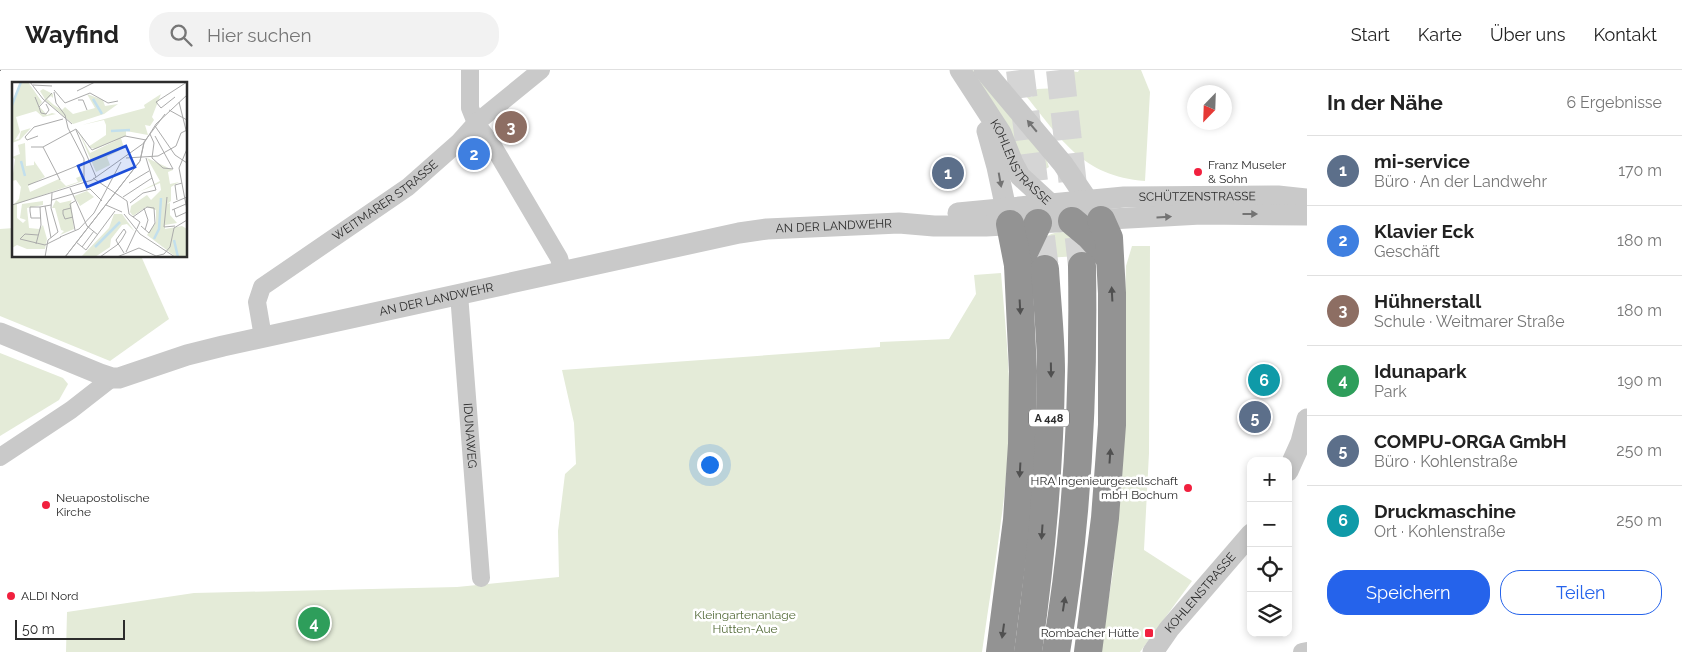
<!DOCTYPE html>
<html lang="de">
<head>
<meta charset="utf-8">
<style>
	:root { --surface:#fff; --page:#f2f2f2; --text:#222; --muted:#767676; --line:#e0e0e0; --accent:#2563eb }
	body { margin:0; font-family:Raleway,sans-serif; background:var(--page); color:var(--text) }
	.controls { position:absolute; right:15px; bottom:15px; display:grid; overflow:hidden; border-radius:10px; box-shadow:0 2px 8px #0003 }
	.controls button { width:45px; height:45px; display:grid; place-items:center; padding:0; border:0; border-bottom:1px solid var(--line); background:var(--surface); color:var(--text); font:25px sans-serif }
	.compass { position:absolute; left:1187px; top:15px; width:45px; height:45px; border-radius:50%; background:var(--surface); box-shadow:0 2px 8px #0003; rotate:203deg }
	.scale { position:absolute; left:15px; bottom:12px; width:110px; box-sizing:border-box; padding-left:5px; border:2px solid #2c2c2c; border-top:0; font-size:14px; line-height:18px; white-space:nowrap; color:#2c2c2c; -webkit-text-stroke:4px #fff; paint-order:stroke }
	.you { position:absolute; left:709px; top:394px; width:18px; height:18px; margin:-12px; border:4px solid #fff; border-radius:50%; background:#1a73e8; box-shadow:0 0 0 8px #1a73e833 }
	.badge { display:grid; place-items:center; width:32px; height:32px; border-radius:50%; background:var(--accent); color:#fff; font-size:16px; font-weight:700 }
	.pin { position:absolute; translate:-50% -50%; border:2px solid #fff; box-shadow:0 1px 5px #0006 }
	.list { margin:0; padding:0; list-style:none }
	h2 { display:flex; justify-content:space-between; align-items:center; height:65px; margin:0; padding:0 20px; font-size:21px }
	h2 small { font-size:16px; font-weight:400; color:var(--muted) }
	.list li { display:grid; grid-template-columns:32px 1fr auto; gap:15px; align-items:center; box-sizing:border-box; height:70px; padding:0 20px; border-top:1px solid var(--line) }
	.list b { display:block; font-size:19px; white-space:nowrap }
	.list p { margin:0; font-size:16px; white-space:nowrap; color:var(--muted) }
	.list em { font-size:16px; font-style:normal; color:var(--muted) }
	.actions { display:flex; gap:10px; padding:15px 20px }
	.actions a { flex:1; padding:11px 0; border:1px solid var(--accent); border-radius:20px; text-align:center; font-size:18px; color:var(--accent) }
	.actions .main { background:var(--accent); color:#fff }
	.icon { flex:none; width:28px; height:28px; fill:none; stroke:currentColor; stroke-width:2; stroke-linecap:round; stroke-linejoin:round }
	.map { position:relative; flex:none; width:1307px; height:582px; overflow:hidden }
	header { display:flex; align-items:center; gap:30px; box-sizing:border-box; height:70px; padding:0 25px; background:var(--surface); border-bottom:1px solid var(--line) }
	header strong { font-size:24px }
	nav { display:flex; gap:28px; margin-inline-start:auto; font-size:18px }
	.search { width:350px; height:45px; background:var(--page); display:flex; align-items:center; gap:12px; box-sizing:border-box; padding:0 18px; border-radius:20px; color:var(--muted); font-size:19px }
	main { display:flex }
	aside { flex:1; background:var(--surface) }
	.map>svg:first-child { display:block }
	.green { fill:#e4ebd8 }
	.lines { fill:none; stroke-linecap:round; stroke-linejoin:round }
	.motorway-tunnel { stroke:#d5d5d5; stroke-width:28; stroke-dasharray:28 14; stroke-linecap:butt }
	.minor { stroke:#c9c9c9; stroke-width:18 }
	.tertiary { stroke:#c9c9c9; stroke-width:21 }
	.motorway { stroke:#939393; stroke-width:28 }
	.tram { stroke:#818181; stroke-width:1 }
	.oneway { fill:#737373 }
	.oneway2 { fill:#505050 }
	.poi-dot { fill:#f1203e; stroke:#fff; stroke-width:2 }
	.labels { text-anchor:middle; stroke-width:5; stroke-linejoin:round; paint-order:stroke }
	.shield { fill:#fff; stroke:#6b6b6b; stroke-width:1 }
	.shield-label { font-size:11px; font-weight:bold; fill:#2c2c2c }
	.street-label { font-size:12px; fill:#2c2c2c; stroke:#fff }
	.poi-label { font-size:12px; fill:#2c2c2c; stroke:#fff; text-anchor:start }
	.park-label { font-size:12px; fill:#526a37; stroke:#fff }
	.inset-river { fill:none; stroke:#c2dfed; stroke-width:2.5 }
	.inset-road { fill:none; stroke:#ababab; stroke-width:1 }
	.view { fill:#1d4ed8; fill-opacity:0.15; stroke:#1d4ed8; stroke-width:2.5 }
	.inset-edge { fill:none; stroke:#2c2c2c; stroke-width:2.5 }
</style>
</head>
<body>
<header>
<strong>Wayfind</strong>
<div class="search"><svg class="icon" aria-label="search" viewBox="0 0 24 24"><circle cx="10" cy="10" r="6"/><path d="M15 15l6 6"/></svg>Hier suchen</div>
<nav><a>Start</a><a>Karte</a><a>Über uns</a><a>Kontakt</a></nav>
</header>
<main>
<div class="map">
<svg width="1307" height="582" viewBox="0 0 1307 582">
	<rect width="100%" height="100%" fill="#fff"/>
	<g class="green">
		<polygon points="969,0 973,0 1032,70 1046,88 1049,97 1029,109"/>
		<path d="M1061 0 1078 2 1079 0H1141L1150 22 1145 111C1082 106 1062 70 1026 26L1032 27 1037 19 1059 18Z"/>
		<polygon points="14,158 14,186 141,186 169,249 110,291 0,246 0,159"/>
		<path d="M1060 162 1071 163 1095 185 1029 189C1039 174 1041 165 1060 162Z"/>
		<polygon points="1132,176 1150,176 1149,383 1144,480 1192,511 1140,582 1100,582 1113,502 1120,405 1126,196"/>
		<path d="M1001 203C1006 263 1013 325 1008 386 1003 451 991 517 982 582H66L67 542 194 523 457 517 559 507 558 461 565 404 576 394 574 353 562 300 880 277V272L949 269 976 224 974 205Z"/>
		<polygon points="0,283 63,308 68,314 59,330 0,366"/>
	</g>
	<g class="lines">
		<g class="motorway-tunnel">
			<polyline points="1020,0 1045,199"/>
			<polyline points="1060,0 1082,196"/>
		</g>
		<g class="minor">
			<polyline points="470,0 470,38 476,53 493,76 559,188 563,202"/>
			<path id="s1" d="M459 224 481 508"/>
			<path id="s2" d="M263 267 257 232 262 217 408 117 459 72 476 53 541 0"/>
			<polyline points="0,387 71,340 112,308"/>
			<polyline points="1302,582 1307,581"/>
		</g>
		<g class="tertiary">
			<path id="s3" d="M960 0 1001 63 1013 93 1020 106 1057 140"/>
			<polyline points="984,0 1063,94 1095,141"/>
			<polyline points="987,61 997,97 1009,153"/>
			<path id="s4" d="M958 143 1124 127 1278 126 1307 129"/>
			<path id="s5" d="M0 263 100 304 112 308H119L187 285 223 276 739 163 767 159 899 153 934 156H986L1201 144 1307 145"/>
			<polyline points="1288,401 1301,372 1307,349"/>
			<path id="s6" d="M1153 582 1169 559 1251 464"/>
		</g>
		<g class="motorway">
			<polyline points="1072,151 1090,166 1109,187"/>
			<polyline points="1018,195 1038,153"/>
			<polyline points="1000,582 1017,450 1022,374 1023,301 1018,195 1010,154"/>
			<path d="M1028 582C1041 489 1050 395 1051 301 1051 267 1047 233 1045 199"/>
			<path d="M1056 582C1078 454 1084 325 1082 196"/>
			<polyline points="1088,582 1105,448 1112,355 1112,223 1109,168 1101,150"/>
		</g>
		<polyline class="tram" points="0,1 1,0"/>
	</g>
	<defs><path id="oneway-solid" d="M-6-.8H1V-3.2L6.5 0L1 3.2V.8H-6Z" transform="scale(1.25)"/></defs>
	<g class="oneway">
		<use href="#oneway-solid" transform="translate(1032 56) rotate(-130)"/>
		<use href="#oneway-solid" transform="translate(1000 110) rotate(80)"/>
		<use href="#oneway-solid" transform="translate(1250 144)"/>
		<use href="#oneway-solid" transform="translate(1164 147) rotate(-3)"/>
	</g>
	<g class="oneway2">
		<use href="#oneway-solid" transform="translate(1112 224) rotate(-93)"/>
		<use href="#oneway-solid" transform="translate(1020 237) rotate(87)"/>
		<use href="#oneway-solid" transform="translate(1051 300) rotate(89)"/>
		<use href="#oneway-solid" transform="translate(1110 386) rotate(-86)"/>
		<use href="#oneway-solid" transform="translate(1020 400) rotate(93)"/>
		<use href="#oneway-solid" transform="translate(1042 462) rotate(94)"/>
		<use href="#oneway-solid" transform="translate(1064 534) rotate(-81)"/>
		<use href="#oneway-solid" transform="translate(1003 561) rotate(98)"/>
	</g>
	<g class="poi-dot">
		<circle cx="1198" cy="102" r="5"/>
		<circle cx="1188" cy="418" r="5"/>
		<circle cx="46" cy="435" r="5"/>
		<circle cx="11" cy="526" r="5"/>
		<rect x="1144" y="558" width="10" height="10" rx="2.5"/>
	</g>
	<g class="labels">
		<rect class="shield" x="1029" y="339.5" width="40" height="17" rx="4"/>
		<g class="shield-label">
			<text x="1049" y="352">A 448</text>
		</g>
		<g class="street-label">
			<text dy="4" stroke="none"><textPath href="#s3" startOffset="111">KOHLENSTRASSE</textPath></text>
			<text dy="4" stroke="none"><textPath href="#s4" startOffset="240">SCHÜTZENSTRASSE</textPath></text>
			<text dy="4" stroke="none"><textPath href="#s2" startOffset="202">WEITMARER STRASSE</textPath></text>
			<text dy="4" stroke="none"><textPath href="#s5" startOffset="860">AN DER LANDWEHR</textPath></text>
			<text dy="4" stroke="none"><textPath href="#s5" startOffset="455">AN DER LANDWEHR</textPath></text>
			<text dy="4" stroke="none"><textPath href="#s1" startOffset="142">IDUNAWEG</textPath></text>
			<text dy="4" stroke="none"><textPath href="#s6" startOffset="76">KOHLENSTRASSE</textPath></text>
		</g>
		<g class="poi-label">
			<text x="1208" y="99">Franz Museler<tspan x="1208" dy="14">&amp; Sohn</tspan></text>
			<text x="1178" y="415" text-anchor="end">HRA Ingenieurgesellschaft<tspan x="1178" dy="14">mbH Bochum</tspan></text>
			<text x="56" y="432">Neuapostolische<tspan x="56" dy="14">Kirche</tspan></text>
			<text x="21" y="530">ALDI Nord</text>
			<text x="1139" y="567" text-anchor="end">Rombacher Hütte</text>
		</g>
		<g class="park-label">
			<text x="745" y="549">Kleingartenanlage<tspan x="745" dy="14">Hütten-Aue</tspan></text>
		</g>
	</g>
	<g transform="translate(12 12)">
		<rect width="175" height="175" fill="#fff"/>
		<path d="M8 0H16L30 20 27 24 35 33 40 31 44 32 31 35 24 29 4 35 8 50 3 58 7 57 9 49 19 46 8 58 0 61V21ZM31 7 41 12V16L39 14 35 17 42 23 50 28 53 25 61 32 83 26 75 12 91 18 93 24 106 22 92 32 61 42 34 19 28 9ZM149 12 140 35 142 38 138 44 133 43 136 53 114 49V54L83 67 76 65 94 53V43L92 38 70 43 133 26 132 23ZM66 48 78 71 109 56 112 66 95 75 98 83 84 90ZM13 61 14 84 22 83V79L33 95 16 104 18 110 47 97 54 104 66 100 64 96 69 94 71 99 5 122V136L11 141 14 138 8 136 10 122 31 119V123L15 126 17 146 27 147 31 143 35 157 33 167H15L5 163 0 166V124L7 117 9 105 4 98 0 99 3 77 0 75 8 72 6 63ZM135 76 161 88 156 90 158 102 167 100 159 105V119L155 122 158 121V133L165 141 153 143V147L170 144 175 147V175H164L135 153 144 140V128L134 125 121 134 118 130 119 124 135 113 139 118 149 108 148 101 127 110 148 99ZM75 109 82 115 68 124 62 114ZM44 118 48 121 61 118 59 119 62 147 48 153 52 149 49 148 43 126H40ZM102 132H110L123 150 115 142 110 143 99 157 98 165 83 175H69L97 146Z" fill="#e4ebd8"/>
		<path class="inset-river" d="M81 17 90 32M0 23 9 0M99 49 118 48M9 79 13 94M142 157 147 147 149 116M162 158 166 175M83 165 108 140"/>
		<path class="inset-road" d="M18 0 31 17 60 42M21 3 40 4M42 8 53 21 78 11 96 21 106 19M65 9 83 0M42 10 44 21 53 33 56 46 72 77V101M23 15 27 25 40 11M163 15 149 26 144 20 175 0M66 18H71L75 28M167 20 175 52M27 25 29 31 34 32 37 28 34 22M157 28 175 38M143 44 163 73 175 81M64 48 84 95M138 52 142 61 140 76 151 86 161 87 143 54M26 54 15 58 13 55 22 45 51 37M19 65H31L45 92 72 81M31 65 64 47 80 68 113 54 134 58M175 67 167 86 175 128M114 76 146 74 164 64 169 51 175 48M81 96 115 119 117 132 128 140 114 170M117 101 137 89M16 103 45 92 48 98M58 106 75 144 86 153M111 115 140 96 134 76M155 115 152 145 163 144M40 118 78 107 90 119M165 118 163 103 170 101M118 121 131 111 144 108 140 96M161 121 175 115M0 123 80 98 132 61M94 123 110 130M33 124 39 156M28 125H18V129L19 136H29M59 126 51 128V132L53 137 61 135M132 126 136 138 133 148M162 127 164 135 175 130M160 128 174 122M112 132 128 152 163 175M121 135 135 125 142 126 143 141 137 151 129 144M63 148 58 122 63 119M26 153 13 152 8 157 33 163 49 155M48 155 67 147 82 131 109 80M64 160 74 168 103 129M24 162 29 143 28 125 39 123M70 165 82 149M33 175 36 158 46 150 39 126 40 111M53 175 128 79 132 61 144 42 175 13M53 175 128 79 132 60 153 32M88 175 105 163 107 161 110 157 114 150 112 147 104 158 106 162 107 163 112 171M105 175 127 166 144 174 152 172 158 165 162 146 175 138"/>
		<path class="view" d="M114 64 123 85 75 105 66 84Z"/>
		<rect width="175" height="175" class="inset-edge"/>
	</g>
</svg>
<div class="controls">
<button>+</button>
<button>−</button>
<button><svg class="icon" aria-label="locate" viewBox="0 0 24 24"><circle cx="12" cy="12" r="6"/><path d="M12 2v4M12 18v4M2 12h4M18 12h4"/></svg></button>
<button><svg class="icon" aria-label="layers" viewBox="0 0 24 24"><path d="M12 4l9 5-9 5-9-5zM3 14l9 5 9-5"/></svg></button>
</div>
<svg class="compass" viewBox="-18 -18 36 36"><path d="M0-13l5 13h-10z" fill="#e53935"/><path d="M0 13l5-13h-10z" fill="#767676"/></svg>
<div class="scale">50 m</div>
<div class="you"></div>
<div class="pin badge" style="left:948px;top:103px;background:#5c6f8a">1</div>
<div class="pin badge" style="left:474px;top:84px;background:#3f7fe0">2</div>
<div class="pin badge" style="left:511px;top:57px;background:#8d6e63">3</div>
<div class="pin badge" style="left:314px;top:553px;background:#2e9e5b">4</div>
<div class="pin badge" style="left:1255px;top:347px;background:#5c6f8a">5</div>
<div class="pin badge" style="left:1264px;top:310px;background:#0f9aa8">6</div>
</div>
<aside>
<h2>In der Nähe<small>6 Ergebnisse</small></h2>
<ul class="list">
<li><span class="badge" style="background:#5c6f8a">1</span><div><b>mi-service</b><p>Büro · An der Landwehr</p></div><em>170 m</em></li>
<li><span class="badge" style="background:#3f7fe0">2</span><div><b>Klavier Eck</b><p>Geschäft</p></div><em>180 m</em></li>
<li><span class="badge" style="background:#8d6e63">3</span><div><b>Hühnerstall</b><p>Schule · Weitmarer Straße</p></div><em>180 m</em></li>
<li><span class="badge" style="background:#2e9e5b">4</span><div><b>Idunapark</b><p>Park</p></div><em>190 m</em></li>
<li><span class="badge" style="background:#5c6f8a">5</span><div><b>COMPU-ORGA GmbH</b><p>Büro · Kohlenstraße</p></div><em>250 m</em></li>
<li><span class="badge" style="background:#0f9aa8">6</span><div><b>Druckmaschine</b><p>Ort · Kohlenstraße</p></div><em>250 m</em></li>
</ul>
<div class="actions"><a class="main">Speichern</a><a>Teilen</a></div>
</aside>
</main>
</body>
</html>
